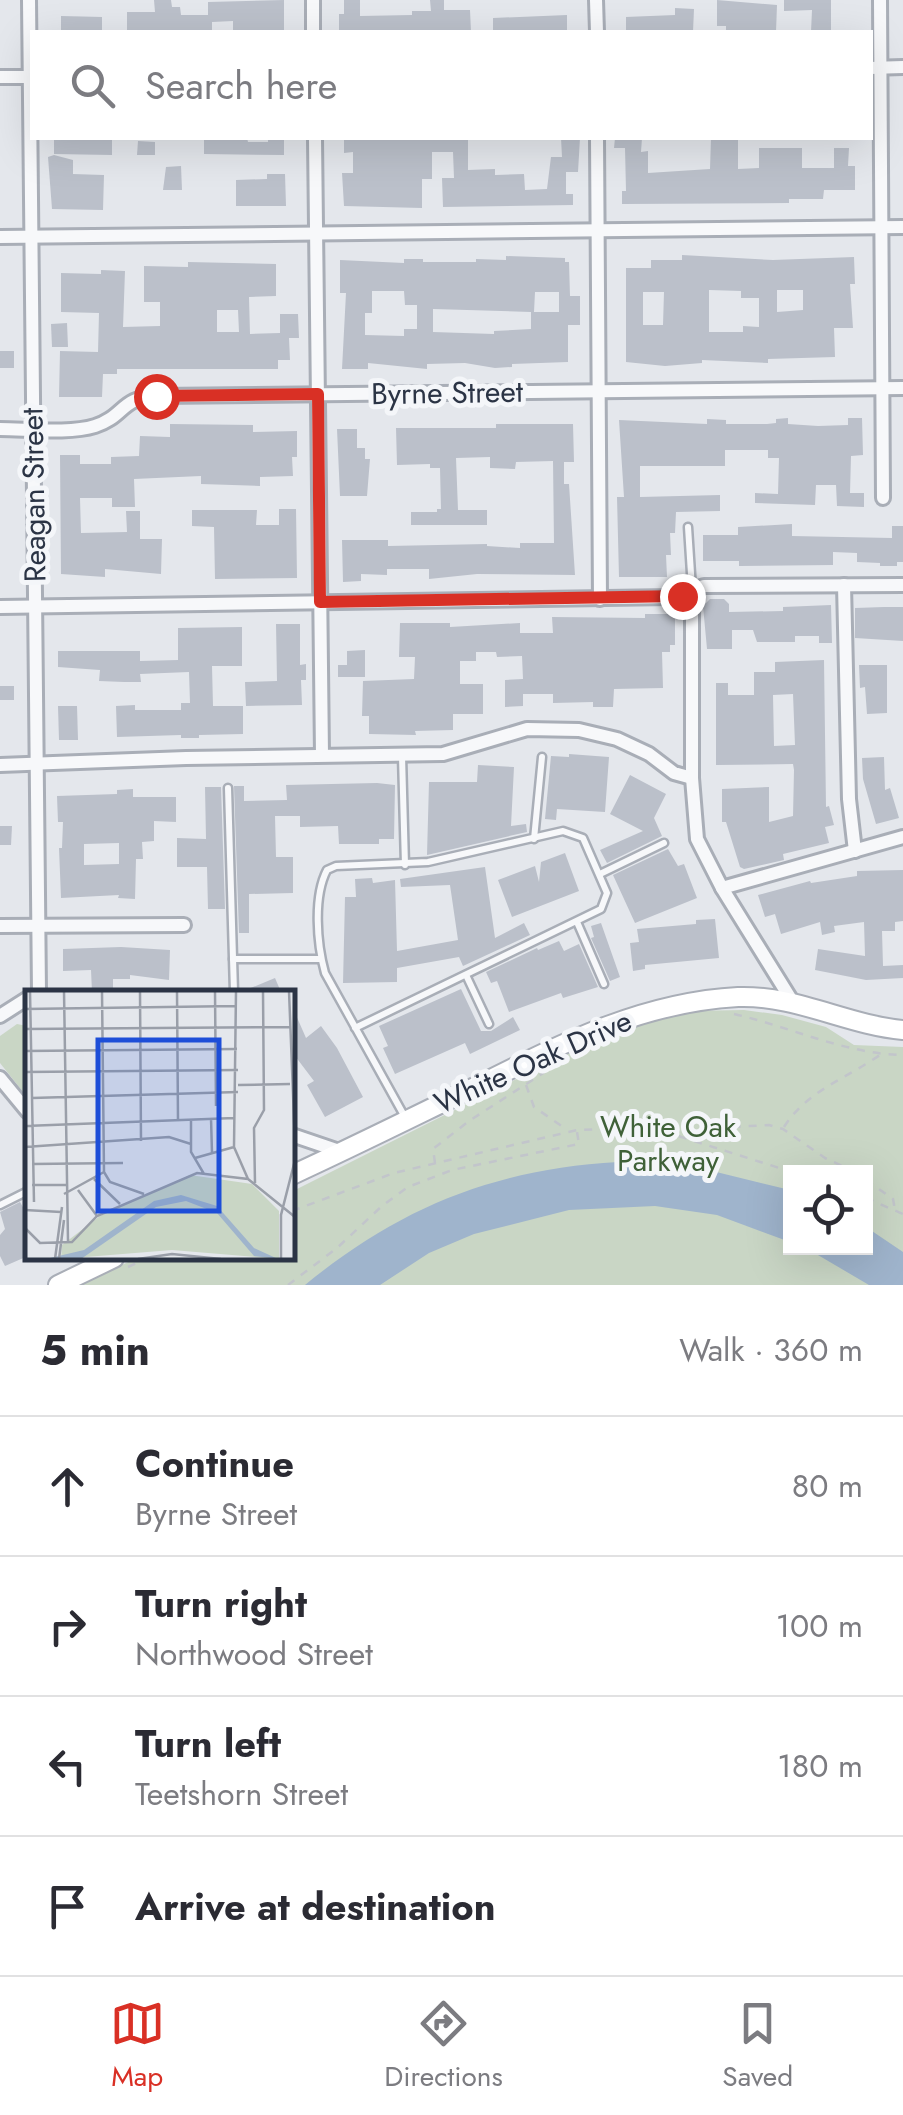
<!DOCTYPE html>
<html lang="en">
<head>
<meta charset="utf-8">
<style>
	:root { --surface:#fff; --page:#f7f7f7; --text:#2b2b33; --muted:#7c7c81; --line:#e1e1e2; --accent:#d93025 }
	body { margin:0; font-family:Jost,sans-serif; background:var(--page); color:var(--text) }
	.controls { position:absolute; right:30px; bottom:30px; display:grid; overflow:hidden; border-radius:0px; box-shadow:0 10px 40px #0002 }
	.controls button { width:90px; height:90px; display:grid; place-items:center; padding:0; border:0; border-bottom:2px solid var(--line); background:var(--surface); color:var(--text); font:50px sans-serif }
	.stop { position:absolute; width:30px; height:30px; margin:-22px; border:8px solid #d93025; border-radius:50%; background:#fff }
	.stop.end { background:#d93025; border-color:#fff; box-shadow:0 2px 10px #0008 }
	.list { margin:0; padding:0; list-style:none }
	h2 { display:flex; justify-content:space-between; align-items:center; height:130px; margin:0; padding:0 40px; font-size:42px }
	h2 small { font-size:32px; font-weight:400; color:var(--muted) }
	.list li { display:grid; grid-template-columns:65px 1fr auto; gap:30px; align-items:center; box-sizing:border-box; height:140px; padding:0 40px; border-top:2px solid var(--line) }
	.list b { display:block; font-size:38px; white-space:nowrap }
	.list p { margin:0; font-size:32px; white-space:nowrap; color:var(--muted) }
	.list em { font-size:32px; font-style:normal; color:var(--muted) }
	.icon { flex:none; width:55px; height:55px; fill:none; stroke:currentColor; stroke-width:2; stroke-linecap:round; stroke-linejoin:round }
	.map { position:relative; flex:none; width:903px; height:1285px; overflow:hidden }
	.search { position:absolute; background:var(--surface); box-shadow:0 10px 40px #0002; left:30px; right:30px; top:30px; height:110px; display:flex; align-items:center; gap:25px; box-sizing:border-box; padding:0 35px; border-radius:0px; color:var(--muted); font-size:38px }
	.sheet { height:690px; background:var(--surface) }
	nav { display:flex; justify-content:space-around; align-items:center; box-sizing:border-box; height:140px; border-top:2px solid var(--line); background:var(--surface); font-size:28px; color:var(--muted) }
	nav a { display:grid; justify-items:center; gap:5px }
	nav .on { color:var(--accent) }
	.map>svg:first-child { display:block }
	.green { fill:#c9d6c5; fill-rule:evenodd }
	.water { fill:#9fb4cc }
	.building { fill:#bbc0ca; fill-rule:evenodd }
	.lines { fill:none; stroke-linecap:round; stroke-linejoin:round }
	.service-casing { stroke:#a9aeb7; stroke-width:11 }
	.minor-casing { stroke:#a9aeb7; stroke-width:18 }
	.secondary-casing { stroke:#a9aeb7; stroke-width:22 }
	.path { stroke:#c2c5cb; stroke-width:2.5; stroke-dasharray:8 8; stroke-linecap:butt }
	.service { stroke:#f7f8fa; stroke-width:6 }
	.minor { stroke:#f7f8fa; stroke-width:12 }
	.secondary { stroke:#fff; stroke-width:18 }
	.route { stroke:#d93025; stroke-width:12 }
	.labels { text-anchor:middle; stroke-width:10; stroke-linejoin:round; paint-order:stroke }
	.street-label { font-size:30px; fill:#2b3445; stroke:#f4f6f9 }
	.park-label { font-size:30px; fill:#3f6138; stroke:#f4f6f9 }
	.inset-road { fill:none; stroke:#9a9fa9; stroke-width:2.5 }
	.view { fill:#1d4ed8; fill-opacity:0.15; stroke:#1d4ed8; stroke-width:5 }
	.inset-edge { fill:none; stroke:#2b3445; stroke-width:5 }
</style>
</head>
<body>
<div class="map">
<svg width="903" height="1285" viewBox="0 0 903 1285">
	<rect width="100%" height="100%" fill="#e4e7ec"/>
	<g class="green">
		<path d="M744 1010 782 1015 826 1027 854 1045 903 1047V1285H78L137 1258H292L293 1191 610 1032 688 1011ZM790 1172H866V1248H790Z"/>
		<polygon points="17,1024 27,1026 27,1097 0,1063 0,1036"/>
	</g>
	<g class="water">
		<path d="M618 1162 700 1168 790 1190V1242L717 1215 655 1206 569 1210 474 1234 429 1253 380 1285H305C400 1207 495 1169 618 1162Z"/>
		<polygon points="866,1227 903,1252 903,1285 869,1285 806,1248 866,1248"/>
	</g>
	<g class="building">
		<polygon points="154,0 171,0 172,7 180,7 181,15 208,15 208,2 284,0 284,32 233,32 233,21 212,22 212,32 127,32 127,12 155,12"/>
		<polygon points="344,0 360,0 360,16 412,15 412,11 431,11 430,0 444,0 444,10 470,10 471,32 339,32 339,14 344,14"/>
		<polygon points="717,0 777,5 776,32 726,32 726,26 717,26"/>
		<polygon points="784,0 831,0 831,32 811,32 812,10 784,11"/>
		<polygon points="675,8 694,9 693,32 626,32 626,17 675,15"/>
		<polygon points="567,15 567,32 493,32 493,18"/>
		<polygon points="61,16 102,17 102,32 61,32"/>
		<polygon points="54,138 112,140 112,155 54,154"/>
		<polygon points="204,138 247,138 248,142 268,142 268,138 284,138 284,155 204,154"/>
		<polygon points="344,138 468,139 468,170 495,169 495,175 524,174 525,190 547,189 551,157 562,157 561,138 580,138 578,172 566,172 566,194 573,194 573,205 443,207 442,178 454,178 453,152 432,152 432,179 422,179 422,208 344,206 342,173 353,173 353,152 344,153"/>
		<polygon points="615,138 642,138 641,152 648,151 648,173 710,169 711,138 738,138 738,169 759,168 759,148 802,148 802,168 834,168 834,148 849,148 848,166 855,166 855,190 824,190 823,199 789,199 789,203 622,204 622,191 626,191 625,148 614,148"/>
		<polygon points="138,141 155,142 155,155 137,155"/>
		<polygon points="54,155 73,160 73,174 104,175 103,210 52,209 48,157"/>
		<polygon points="181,166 182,190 163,190 166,167"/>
		<polygon points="267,174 285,174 286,206 236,206 236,180 267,179"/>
		<path d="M682 255 773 260 854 257 855 284H850L853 328H834L835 357 768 359V363L702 360V363L665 366 626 362V268H651V260H682ZM709 290 741 291V298H759V327L743 326V332H709ZM777 290H803V310L777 312ZM643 292H664L663 325H643Z"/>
		<path d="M506 256 565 258V262H569L570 296H580V325H568V362L512 364V367L495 368 465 363 427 364V369L368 363V369H342L346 293H340V260L404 263V259H423V262H476V259L506 260ZM372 291H404L405 305H417V329H404V336L365 335V313H372ZM535 292H559V312H534ZM433 309 531 312V329L494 331V334L433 332Z"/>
		<path d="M188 262 276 264V296L249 297 250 334 280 333V314H298L299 338H289L290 360H278V369H117V374H103L102 397H59L60 351 98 352 99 313 61 312V273L101 274V270L125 271 123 327 160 326V302H144V266L188 267ZM217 310H238L239 332H217Z"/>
		<polygon points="67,323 68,347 52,347 51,324"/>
		<rect x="0" y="351" width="14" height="17"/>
		<polygon points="788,418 788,424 818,426 848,425 848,418 862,418 863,455 851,456 850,493 864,493 864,507 837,506 836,485 816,485 815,505 755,503 755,493 778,494 779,458 768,458 768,450 725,450 725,466 640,466 640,497 720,495 720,511 676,512 675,533 670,533 671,555 666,555 667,577 619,577 617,497 624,497 619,420 707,424 707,419 726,420 726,424 767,424 776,423 776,419"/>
		<polygon points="170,424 253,425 253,432 297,431 297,457 292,457 293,476 260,477 260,486 201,484 201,476 134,479 135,507 112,507 112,498 80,498 81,533 127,532 126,511 140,511 140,539 162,539 161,574 105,569 105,577 61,574 60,455 80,455 80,464 111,464 111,457 139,456 140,436 170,437"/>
		<polygon points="496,424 573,424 574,462 564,462 564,484 569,484 575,575 477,574 429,579 429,569 387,569 387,575 361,574 361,581 343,582 342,540 388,540 388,546 487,544 487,546 520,548 520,543 554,543 553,461 516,462 515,469 490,468 490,457 456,458 458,510 487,510 487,525 411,525 411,512 437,512 437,509 441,509 440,468 430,468 430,464 397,465 396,428 496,428"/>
		<polygon points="337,429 357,429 357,448 365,448 365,459 370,459 367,496 340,496"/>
		<polygon points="279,509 296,509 297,578 215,579 214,527 192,526 192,510 257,510 256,525 279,525"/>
		<polygon points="792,524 792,536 892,538 892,526 903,526 903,562 897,562 897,566 880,566 880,563 857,562 857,553 833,552 833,565 739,566 739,561 703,561 703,535 738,535 738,527"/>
		<polygon points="710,599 724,599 729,604 729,612 783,611 783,607 831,605 832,643 819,643 819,636 795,636 795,642 757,642 753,630 732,630 732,649 707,649 703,606"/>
		<polygon points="884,607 903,607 903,641 855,638 855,608"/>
		<polygon points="645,614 675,614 675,645 670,645 670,652 662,652 663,688 614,689 613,707 593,707 593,702 553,703 553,694 523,694 523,706 505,707 505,680 523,679 522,656 497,657 496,652 476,652 476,661 460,661 460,684 483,684 483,714 453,714 453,730 415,731 416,735 369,734 369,716 362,716 363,681 414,679 415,657 399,657 400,623 450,623 450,627 520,623 520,633 553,633 552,617 645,618"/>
		<polygon points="276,624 300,624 300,665 306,664 306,680 301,680 302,705 246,706 245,682 277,681"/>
		<polygon points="242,627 242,666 212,666 213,706 243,706 243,734 199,735 199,738 181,738 181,735 117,737 116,706 135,705 135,710 181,710 181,703 190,703 189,672 140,674 141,682 124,682 99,681 100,670 58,667 58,651 140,651 140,661 178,660 178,628"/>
		<polygon points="365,650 365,677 338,677 338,665 347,665 347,651"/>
		<path d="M824 660 826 807 829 806 834 825 825 827 829 843 783 854 784 860 744 869 740 867 726 822H722V789L769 787V822L793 816 794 770 793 764 716 765V683H728V695H754V672H775V662ZM793 694 795 745 774 746 773 695Z"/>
		<polygon points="859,665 887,665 887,713 867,714 865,687 860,688"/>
		<rect x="0" y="686" width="14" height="14"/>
		<polygon points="58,706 77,706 78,740 59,740"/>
		<polygon points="569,754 609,757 605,812 557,809 556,820 545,819 551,756 569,757"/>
		<polygon points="884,757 885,790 890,788 899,818 876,824 863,779 862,758"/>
		<polygon points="478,765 514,767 511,826 526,824 527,832 427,855 429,782 477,782"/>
		<polygon points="630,775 666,794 654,818 662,836 607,863 600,850 643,831 610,814"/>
		<polygon points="377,783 395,785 394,839 379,839 379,844 339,844 338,826 300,827 300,816 275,816 276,857 293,857 293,893 249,894 249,933 239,933 234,786 244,786 244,801 287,800 286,785"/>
		<polygon points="205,787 221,787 225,909 208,909 207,867 177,867 177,838 206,839"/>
		<path d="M133 789V797H176V822L154 821V841L142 842 143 859H136L135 899 118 898 119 895 61 898 59 848H62L63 822H58L57 796 117 794V790ZM119 843V864L84 865V844Z"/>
		<polygon points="0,826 12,826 11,845 0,845"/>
		<polygon points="668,849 678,866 684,864 697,898 635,923 613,875"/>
		<polygon points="565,853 579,891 512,917 498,880 535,866 539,882 541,862"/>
		<polygon points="485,867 495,938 524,923 530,935 463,966 459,957 397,968 397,982 343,983 345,897 356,897 355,879 372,878 373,883 395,880 397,951 458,940 450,885 401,887 400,879"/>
		<polygon points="903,870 903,921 895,922 895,931 882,931 883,966 903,965 903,978 866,980 815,970 818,949 865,956 864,922 834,926 835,932 822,935 820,922 781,934 775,914 765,917 758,895 810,881 811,883 857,876 857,871"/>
		<polygon points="715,919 719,958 645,965 645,969 633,971 630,943 639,942 637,929 696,924 696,920"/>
		<polygon points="601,923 620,977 610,981 591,938 594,937 591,926"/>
		<polygon points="559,941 564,951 579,944 598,987 563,998 561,993 509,1012 497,981 491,983 486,972 537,948 538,950"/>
		<polygon points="121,947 170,950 169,980 130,975 130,979 113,979 113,992 92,992 91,970 63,971 63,949"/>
		<polygon points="275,978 281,992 241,992"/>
		<polygon points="461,989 481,1031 491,1031 513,1017 520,1030 470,1054 465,1043 395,1074 383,1048 388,1046 379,1026"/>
		<polygon points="292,1006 306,1038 321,1026 337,1048 363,1097 325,1117 307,1085 314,1081 292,1052"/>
		<polygon points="20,1202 28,1216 28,1256 5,1266 0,1256 0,1235 5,1229 0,1212"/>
	</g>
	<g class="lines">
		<g class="service-casing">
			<g id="service">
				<polyline points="688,527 692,589"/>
				<polyline points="402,756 405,865"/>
				<polyline points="228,788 234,992"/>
				<polyline points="534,839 542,757"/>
				<polyline points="600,874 664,843"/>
				<polyline points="577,922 604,984"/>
				<polyline points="233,959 321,959"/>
				<polyline points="466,975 489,1024"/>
				<path d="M355 1028 601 909 607 893 583 838 563 831 428 862 336 866 327 870C313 897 317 944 325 973L406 1119"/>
				<polyline points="0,1205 28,1191"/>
			</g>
		</g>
		<g class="minor-casing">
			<g id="minor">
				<polyline points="29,0 39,992"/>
				<polyline points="313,0 313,32"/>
				<polyline points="596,0 597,32"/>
				<polyline points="880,0 883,498"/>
				<polyline points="870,68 903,67"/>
				<polyline points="0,77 32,77"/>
				<polyline points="315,138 322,755"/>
				<polyline points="597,138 600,599"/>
				<polyline points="0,237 903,227"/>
				<path d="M0 429C27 429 70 434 95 426 124 417 121 397 157 396L903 388"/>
				<polyline points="844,585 849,799 855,851"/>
				<polyline points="692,590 692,778 697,839 722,888 792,1001"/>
				<polyline points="0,607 671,597 704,586 903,585"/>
				<polyline points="0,765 186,758 443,754 527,729 579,730 617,739 649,754 674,773 692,778"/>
				<polyline points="722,888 903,837"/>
				<polyline points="0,926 184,925"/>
				<polyline points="0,1016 28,998"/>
				<polyline points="0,1078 28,1112"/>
				<polyline points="292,1135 342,1152"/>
			</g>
		</g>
		<g class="secondary-casing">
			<g id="secondary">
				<path d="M292 1175C355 1146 417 1115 479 1085 563 1043 643 1002 738 997 796 995 847 1025 903 1030"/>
				<polyline points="58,1285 114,1258"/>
			</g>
		</g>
		<g class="path">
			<path d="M734 1014C791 1027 845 1054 903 1055"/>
			<polyline points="526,1085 534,1107 566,1129"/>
			<path d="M784 1127C807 1091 845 1079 880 1055"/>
			<polyline points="686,1134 695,1129 769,1125 783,1129 825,1158 855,1172"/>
			<polyline points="435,1163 433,1149 469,1121 548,1070"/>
			<polyline points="866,1180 893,1199 895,1210"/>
			<polyline points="866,1198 903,1214"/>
			<polyline points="292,1211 394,1173 577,1130 653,1128 792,1172"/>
			<polyline points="128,1267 147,1258"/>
			<polyline points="288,1285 337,1248 382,1206 408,1187 452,1170 579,1144 577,1132"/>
		</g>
		<use href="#service" class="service"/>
		<use href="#minor" class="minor"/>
		<use href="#secondary" class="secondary"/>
	</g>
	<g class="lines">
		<polyline class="route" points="156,396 318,394 320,602 682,596"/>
	</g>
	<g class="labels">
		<g class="street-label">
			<text transform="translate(447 393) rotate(-1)" y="10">Byrne Street</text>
			<text transform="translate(34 495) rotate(-91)" y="10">Reagan Street</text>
			<text transform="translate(533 1062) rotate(-24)" y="10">White Oak Drive</text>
		</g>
		<g class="park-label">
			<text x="668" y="1137">White Oak<tspan x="668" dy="34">Parkway</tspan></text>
		</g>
	</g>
	<g transform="translate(25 990)">
		<rect width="270" height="270" fill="#e4e7ec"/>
		<path d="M165 185 227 194 254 221V269L147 260 36 269 37 255 75 226Z" fill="#c9d6c5"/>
		<path d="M156 205 192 216 229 258 253 269 229 266 192 223 161 211 131 217 56 269H21L59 260 129 211Z" fill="#9fb4cc"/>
		<path class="inset-road" d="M5 1 9 212M39 1 43 251M77 1 79 182M115 1 116 151M152 1 153 130M190 1 191 116M211 1 209 157 223 189M264 1 270 155M0 19 212 16M0 39 265 37M0 61 212 59M0 82 213 80M213 95 265 94M7 108 213 102M186 128 187 163M166 130V162L179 184M0 136 209 128M0 157 144 147 166 154M170 168 209 157M7 174 98 173M79 182 85 192 119 204M69 189 95 214M230 193 229 138 239 120 238 1M7 195H41M53 200 72 226M39 204 79 182M0 220 36 222M0 238 15 253 47 252 72 226 172 183 223 189 270 227M30 269 37 217M34 269 39 230M113 269 147 264 196 269M256 269V225L270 170"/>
		<path class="view" d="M73 50H194V221H73Z"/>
		<rect width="270" height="270" class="inset-edge"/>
	</g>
</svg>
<div class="controls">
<button><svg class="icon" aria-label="locate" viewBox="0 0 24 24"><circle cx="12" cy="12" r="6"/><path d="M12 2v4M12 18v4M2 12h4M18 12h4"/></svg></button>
</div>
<div class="stop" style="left:156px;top:396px"></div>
<div class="stop end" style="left:682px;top:596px"></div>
<div class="search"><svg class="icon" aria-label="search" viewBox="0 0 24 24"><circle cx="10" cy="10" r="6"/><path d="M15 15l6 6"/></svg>Search here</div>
</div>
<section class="sheet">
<h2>5 min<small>Walk · 360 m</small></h2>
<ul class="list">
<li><svg class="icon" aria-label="ahead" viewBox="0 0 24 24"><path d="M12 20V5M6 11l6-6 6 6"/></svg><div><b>Continue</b><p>Byrne Street</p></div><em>80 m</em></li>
<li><svg class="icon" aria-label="right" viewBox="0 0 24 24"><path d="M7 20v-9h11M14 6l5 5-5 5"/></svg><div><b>Turn right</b><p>Northwood Street</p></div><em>100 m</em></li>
<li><svg class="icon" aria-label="left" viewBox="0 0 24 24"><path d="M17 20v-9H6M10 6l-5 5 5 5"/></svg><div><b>Turn left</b><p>Teetshorn Street</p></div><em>180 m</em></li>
<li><svg class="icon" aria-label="arrive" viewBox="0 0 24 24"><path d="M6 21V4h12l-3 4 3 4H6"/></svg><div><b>Arrive at destination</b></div></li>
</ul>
</section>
<nav>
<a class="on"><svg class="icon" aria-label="map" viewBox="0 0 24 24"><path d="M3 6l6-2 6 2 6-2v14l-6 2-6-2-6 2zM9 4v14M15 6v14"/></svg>Map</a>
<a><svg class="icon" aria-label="directions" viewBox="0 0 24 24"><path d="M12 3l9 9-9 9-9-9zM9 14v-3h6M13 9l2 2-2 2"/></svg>Directions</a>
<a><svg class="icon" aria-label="saved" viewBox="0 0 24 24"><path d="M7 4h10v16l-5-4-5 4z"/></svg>Saved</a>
</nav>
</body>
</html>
